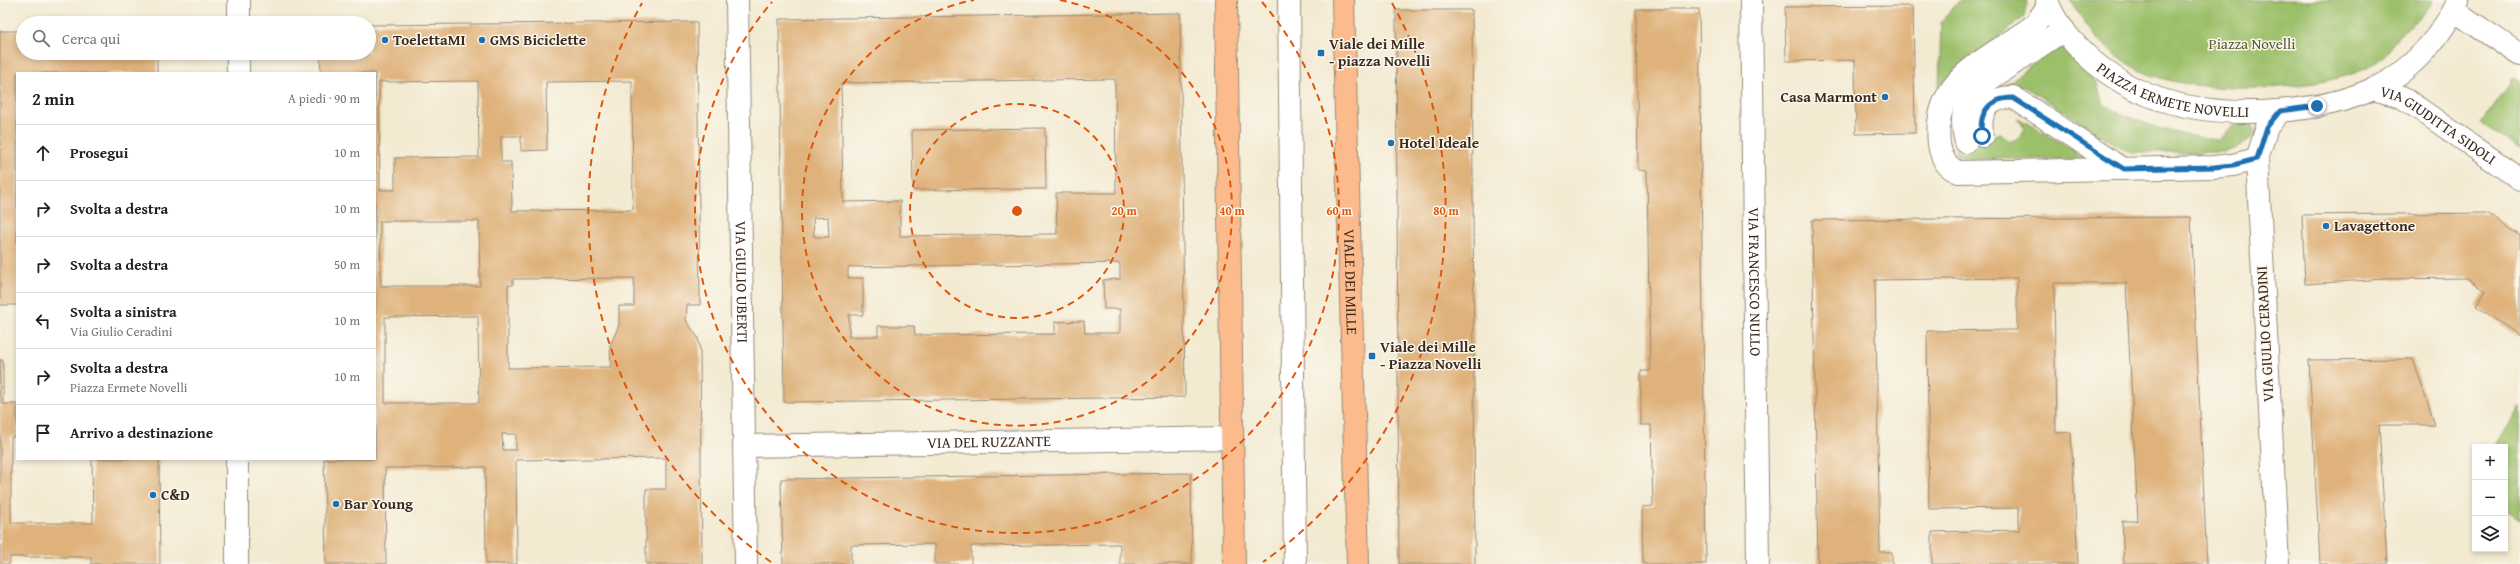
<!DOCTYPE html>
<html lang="it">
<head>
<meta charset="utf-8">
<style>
	:root { --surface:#fff; --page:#f6f6f6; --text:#222; --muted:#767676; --line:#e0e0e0 }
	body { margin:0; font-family:"Gentium Book Plus",serif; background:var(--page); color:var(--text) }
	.controls { position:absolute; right:12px; bottom:12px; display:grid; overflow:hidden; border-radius:0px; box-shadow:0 2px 6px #0003 }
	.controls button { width:36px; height:36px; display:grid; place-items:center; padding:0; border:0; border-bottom:1px solid var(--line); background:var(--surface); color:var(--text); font:20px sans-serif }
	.stop { position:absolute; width:12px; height:12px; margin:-9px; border:3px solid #1f6fb2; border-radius:50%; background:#fff }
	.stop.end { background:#1f6fb2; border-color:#fff; box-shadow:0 1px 4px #0008 }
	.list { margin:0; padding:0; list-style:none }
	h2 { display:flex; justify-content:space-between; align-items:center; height:52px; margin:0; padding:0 16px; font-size:17px }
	h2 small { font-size:13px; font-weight:400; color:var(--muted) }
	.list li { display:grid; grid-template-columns:26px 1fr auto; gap:12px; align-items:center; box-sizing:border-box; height:56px; padding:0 16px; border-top:1px solid var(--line) }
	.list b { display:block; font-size:15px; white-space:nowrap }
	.list p { margin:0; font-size:13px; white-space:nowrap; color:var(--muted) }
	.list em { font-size:13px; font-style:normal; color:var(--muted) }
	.icon { flex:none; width:22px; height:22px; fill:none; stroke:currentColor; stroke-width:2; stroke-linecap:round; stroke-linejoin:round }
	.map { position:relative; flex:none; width:2520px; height:564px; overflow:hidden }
	.search { position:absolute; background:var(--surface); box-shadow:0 2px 6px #0003; left:16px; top:16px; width:360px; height:44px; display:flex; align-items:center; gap:10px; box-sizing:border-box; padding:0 14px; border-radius:22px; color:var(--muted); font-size:15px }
	.panel { position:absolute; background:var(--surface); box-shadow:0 2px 6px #0003; left:16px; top:72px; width:360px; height:388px; border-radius:0px }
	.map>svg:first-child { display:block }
	.green { fill:#9cc06a; stroke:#6c7544 }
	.building { fill:#dfb27c; fill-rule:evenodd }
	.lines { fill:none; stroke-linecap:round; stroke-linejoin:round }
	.minor-casing { stroke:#978a78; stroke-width:24 }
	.major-casing { stroke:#978a78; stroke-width:24 }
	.minor { stroke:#fff; stroke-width:22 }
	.major { stroke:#fbbb8d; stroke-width:22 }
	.route { stroke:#1f6fb2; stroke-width:5 }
	.ring { fill:none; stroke:#df570d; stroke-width:2; stroke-dasharray:7 5 }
	.poi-dot { fill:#1f6fb2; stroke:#fbf7ec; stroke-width:1.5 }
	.labels { text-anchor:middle; stroke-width:3; stroke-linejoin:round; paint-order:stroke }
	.poi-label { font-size:15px; font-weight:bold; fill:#3b2a1e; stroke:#fbf7ec; text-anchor:start }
	.park-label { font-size:15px; fill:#585735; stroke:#fbf7ec }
	.street-label { font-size:15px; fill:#3b2a1e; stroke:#fbf7ec }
	.centre { fill:#df570d; stroke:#fbf7ec; stroke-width:2 }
	.ring-label { font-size:12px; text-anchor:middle; font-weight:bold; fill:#df570d; stroke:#fbf7ec; stroke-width:3; stroke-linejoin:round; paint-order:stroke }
</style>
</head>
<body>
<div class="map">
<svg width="2520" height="564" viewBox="0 0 2520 564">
	<rect width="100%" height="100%" fill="#fbf7ec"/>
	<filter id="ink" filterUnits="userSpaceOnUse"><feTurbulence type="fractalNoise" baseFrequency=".025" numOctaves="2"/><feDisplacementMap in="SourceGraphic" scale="8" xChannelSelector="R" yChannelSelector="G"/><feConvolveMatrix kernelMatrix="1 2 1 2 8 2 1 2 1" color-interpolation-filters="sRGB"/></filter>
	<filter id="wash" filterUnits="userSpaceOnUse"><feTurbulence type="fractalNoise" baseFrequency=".012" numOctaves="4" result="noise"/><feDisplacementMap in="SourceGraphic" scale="16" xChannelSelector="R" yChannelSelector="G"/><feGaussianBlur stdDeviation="0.9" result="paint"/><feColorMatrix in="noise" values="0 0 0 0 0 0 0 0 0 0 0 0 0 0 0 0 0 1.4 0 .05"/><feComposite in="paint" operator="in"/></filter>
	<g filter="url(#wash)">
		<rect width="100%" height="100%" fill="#f3ead2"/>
		<g class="green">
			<polygon points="1960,0 2028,0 2024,16 1939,90 1941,22"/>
			<path d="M2070 0H2434C2425 17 2411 24 2399 37 2389 49 2382 61 2367 68 2315 93 2191 96 2139 70 2108 54 2088 29 2070 0Z"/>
			<path d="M2059 47 2064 50 2097 83 2103 105C2144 125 2173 135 2218 140L2236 124H2251L2254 130 2251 138 2237 148 2223 152H2128L2029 89 2015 84 2004 86 2052 50Z"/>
			<polygon points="2514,77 2520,81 2520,149 2480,123"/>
			<path d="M2018 118 2090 159H1972L1957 155 1955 148 2000 133 2007 140C2017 142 2023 137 2024 128Z"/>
			<polygon points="2520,407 2520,520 2505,510 2505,447 2494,447"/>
		</g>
		<g id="blocks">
			<g class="building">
				<polygon points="1913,6 1915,133 1856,134 1855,60 1786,61 1785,7"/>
				<polygon points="1636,9 1699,9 1706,564 1643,564 1642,507 1653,506 1651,425 1641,425 1641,371 1650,371 1647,171 1638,170"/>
				<polygon points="1396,10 1472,10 1475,564 1399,564"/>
				<path d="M1180 13 1185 397 784 402 779 19ZM1115 79 1116 193H1056L1057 234 900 236V201L843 202 841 83ZM828 217 829 237H814L813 218ZM1120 263V279L1103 280 1104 309H1120V333H1085L1084 321 1055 322V334L915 335 914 326H878V336L849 337V315H863V278H848V267Z"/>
				<path d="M697 22 700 305H687L686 320 698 338 700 350 702 564H646V489H666V458L516 460 517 564H486L485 467 385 468 386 564H326L324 459H375V73H321L320 53H369V25ZM478 81 479 157 395 158V190H380L379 82ZM632 81 633 210 512 211 511 162H501V136H521V151L547 150 546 82ZM380 221H479L480 286H381ZM634 278V306H619V325L610 346 611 367 508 368V285H513V279ZM478 316 479 403H385V317ZM502 434H516V450H503Z"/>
				<polygon points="0,31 23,31 23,53 157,53 157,73 17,73 17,305 0,305"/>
				<polygon points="1045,128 1046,189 913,190 912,130"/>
				<polygon points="2486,213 2520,235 2520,336 2476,306 2486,291 2467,278 2385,279 2305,284 2302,215"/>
				<polygon points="2191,217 2207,564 2124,564 2122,521 2138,521 2126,283 2054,283 2056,433 2071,432 2078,564 1932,564 1932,532 2019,530 2019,508 1929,509 1927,331 2017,330 2017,278 1875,280 1880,552 1892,552 1892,564 1818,564 1812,220"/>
				<polygon points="2413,359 2435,425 2379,425 2387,564 2320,564 2309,360"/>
				<polygon points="0,360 3,360 3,404 17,404 17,437 11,437 11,523 93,523 92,459 159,459 160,564 91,564 91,557 10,557 10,564 0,564"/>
				<polygon points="1191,473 1192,564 1120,564 1120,544 971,546 971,564 935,564 935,544 851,545 851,564 783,564 781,479"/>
			</g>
		</g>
	</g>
	<g filter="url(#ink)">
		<use href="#blocks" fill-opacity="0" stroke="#978a78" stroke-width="1"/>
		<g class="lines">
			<g class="minor-casing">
				<g id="minor">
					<path id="s1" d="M737 0 746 564"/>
					<polyline points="1289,0 1295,564"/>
					<path id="s2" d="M1751 0 1758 564"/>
					<path id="s3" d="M2047 0C2052 16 2065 33 2076 45 2099 70 2127 88 2159 99 2220 119 2313 116 2373 89 2398 78 2420 58 2437 36 2445 24 2454 14 2458 0"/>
					<path d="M2048 6C2044 11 2040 18 2036 23 2029 30 2019 35 2011 41 1970 68 1933 88 1939 144 1941 157 1947 168 1959 172L2214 167 2233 165 2257 159"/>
					<polyline points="2455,11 2520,55"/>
					<polyline points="239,23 239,0"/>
					<polyline points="238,73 238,53"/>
					<path id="s4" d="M2373 89 2402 97 2520 179"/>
					<path d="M1983 136C1977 113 1989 97 2013 97L2123 169"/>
					<path d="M1966 142C1959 115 1963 102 1984 83L2064 30"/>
					<path id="s5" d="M745 446 1232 438"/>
					<polyline points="237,564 237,459"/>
					<polyline points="2278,564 2257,159 2267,127 2280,111"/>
				</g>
			</g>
			<g class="major-casing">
				<g id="major">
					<polyline points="1226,0 1234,564"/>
					<path id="s6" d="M1343 0 1358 564"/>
				</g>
			</g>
			<use href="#minor" class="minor"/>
			<use href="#major" class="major"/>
		</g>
	</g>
	<g class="lines" filter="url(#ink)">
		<path class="route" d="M1982 136C1978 113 1989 98 2013 98L2124 169 2214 167 2233 165 2257 159 2267 127 2280 111 2317 106"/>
	</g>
	<g class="ring">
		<circle cx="1017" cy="211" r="107"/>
		<path d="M1060 0A215 215 0 1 1 974 0"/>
		<path d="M1262 2A322 322 0 1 1 772 2"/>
		<path d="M771 562A429 429 0 0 1 642 3M1392 3A429 429 0 0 1 1263 562"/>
	</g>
	<g class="poi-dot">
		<circle cx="385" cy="40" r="4"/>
		<circle cx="482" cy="40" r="4"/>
		<rect x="1317" y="49" width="8" height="8" rx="2"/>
		<circle cx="1885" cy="97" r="4"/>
		<circle cx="1391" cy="143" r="4"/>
		<circle cx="2326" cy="226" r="4"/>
		<rect x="1368" y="352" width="8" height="8" rx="2"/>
		<circle cx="153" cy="495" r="4"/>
		<circle cx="336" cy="504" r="4"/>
	</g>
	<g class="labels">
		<g class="poi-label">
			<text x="393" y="45">ToelettaMI</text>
			<text x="490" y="45">GMS Biciclette</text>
			<text x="1329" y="49">Viale dei Mille<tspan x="1329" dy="17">- piazza Novelli</tspan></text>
			<text x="1877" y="102" text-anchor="end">Casa Marmont</text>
			<text x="1399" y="148">Hotel Ideale</text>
			<text x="2334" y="231">Lavagettone</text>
			<text x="1380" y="352">Viale dei Mille<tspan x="1380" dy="17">- Piazza Novelli</tspan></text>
			<text x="161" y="500">C&amp;D</text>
			<text x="344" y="509">Bar Young</text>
		</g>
		<g class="park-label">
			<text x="2252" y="49">Piazza Novelli</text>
		</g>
		<g class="street-label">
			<text dy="5" stroke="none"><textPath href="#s3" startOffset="165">PIAZZA ERMETE NOVELLI</textPath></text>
			<text dy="5" stroke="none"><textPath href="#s4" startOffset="75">VIA GIUDITTA SIDOLI</textPath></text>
			<text dy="5" stroke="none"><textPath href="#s1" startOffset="282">VIA GIULIO UBERTI</textPath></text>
			<text dy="5" stroke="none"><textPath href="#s6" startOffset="282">VIALE DEI MILLE</textPath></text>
			<text dy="5" stroke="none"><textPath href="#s2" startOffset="282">VIA FRANCESCO NULLO</textPath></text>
			<text transform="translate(2265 334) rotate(-93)" y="5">VIA GIULIO CERADINI</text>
			<text dy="5" stroke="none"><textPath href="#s5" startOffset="244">VIA DEL RUZZANTE</textPath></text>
		</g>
	</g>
	<circle cx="1017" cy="211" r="6" class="centre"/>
	<g class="ring-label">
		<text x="1124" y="215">20 m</text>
		<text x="1232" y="215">40 m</text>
		<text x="1339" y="215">60 m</text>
		<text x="1446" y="215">80 m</text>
	</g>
</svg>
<div class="controls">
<button>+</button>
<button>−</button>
<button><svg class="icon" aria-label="layers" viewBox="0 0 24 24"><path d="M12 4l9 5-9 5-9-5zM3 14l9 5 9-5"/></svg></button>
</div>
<div class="stop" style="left:1982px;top:136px"></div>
<div class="stop end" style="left:2317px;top:106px"></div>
<div class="search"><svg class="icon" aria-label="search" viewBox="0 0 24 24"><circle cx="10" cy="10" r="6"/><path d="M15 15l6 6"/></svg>Cerca qui</div>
<section class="panel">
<h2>2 min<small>A piedi · 90 m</small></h2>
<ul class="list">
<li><svg class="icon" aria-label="ahead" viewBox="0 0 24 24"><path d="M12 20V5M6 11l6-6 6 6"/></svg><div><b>Prosegui</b></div><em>10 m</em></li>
<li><svg class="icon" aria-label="right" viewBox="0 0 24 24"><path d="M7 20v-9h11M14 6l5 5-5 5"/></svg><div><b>Svolta a destra</b></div><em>10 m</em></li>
<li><svg class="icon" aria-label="right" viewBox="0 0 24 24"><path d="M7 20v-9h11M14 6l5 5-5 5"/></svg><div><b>Svolta a destra</b></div><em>50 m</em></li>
<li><svg class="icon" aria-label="left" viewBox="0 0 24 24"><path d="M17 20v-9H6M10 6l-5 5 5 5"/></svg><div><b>Svolta a sinistra</b><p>Via Giulio Ceradini</p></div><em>10 m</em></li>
<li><svg class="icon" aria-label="right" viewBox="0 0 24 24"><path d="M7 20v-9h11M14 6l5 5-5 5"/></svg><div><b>Svolta a destra</b><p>Piazza Ermete Novelli</p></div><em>10 m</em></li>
<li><svg class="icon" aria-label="arrive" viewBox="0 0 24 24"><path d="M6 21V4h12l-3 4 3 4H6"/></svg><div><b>Arrivo a destinazione</b></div></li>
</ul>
</section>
</div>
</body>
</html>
